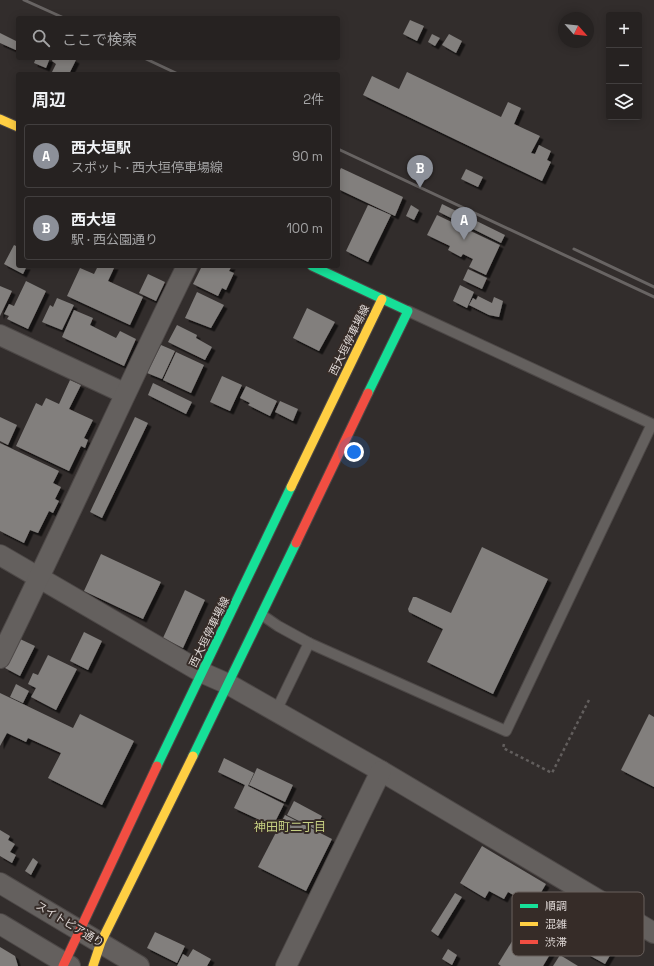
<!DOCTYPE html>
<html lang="ja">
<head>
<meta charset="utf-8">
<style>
	:root { --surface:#262221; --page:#2e2a2a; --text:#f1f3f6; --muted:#a4a4a5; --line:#423f3f; --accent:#8c9099 }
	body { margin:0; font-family:"Space Grotesk","Noto Sans JP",sans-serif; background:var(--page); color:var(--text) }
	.controls { position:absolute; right:12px; top:12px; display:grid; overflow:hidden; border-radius:4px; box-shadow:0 2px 10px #0003 }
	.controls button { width:36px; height:36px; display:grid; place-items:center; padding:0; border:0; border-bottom:1px solid var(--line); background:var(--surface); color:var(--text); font:20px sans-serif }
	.compass { position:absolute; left:558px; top:12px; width:36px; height:36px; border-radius:50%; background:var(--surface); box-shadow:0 2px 10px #0003; rotate:117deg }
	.you { position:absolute; left:354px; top:452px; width:14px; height:14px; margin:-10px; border:3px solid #fff; border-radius:50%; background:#1a73e8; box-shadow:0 0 0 6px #1a73e833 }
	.badge { display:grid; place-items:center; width:26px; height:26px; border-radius:50%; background:var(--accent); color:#fff; font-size:13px; font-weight:700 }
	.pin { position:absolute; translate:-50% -33px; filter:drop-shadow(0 1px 2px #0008) }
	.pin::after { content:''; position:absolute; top:21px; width:14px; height:12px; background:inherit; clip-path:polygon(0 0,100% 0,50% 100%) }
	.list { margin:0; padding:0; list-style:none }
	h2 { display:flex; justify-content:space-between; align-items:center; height:52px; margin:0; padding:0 16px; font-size:17px }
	h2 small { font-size:13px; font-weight:400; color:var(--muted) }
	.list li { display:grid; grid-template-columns:26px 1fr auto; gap:12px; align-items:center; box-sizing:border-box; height:64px; margin:0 8px 8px; padding:0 8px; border:1px solid var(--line); border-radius:4px }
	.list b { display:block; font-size:15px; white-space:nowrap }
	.list p { margin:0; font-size:13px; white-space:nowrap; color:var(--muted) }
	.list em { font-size:13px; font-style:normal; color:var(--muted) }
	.icon { flex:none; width:22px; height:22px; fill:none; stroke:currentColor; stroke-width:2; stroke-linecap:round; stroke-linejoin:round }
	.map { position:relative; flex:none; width:654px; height:966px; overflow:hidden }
	.search { position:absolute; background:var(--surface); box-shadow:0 2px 10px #0003; left:16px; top:16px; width:324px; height:44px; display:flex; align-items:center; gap:10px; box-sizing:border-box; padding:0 14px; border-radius:4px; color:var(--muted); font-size:15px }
	.panel { position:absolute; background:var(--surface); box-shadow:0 2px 10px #0003; left:16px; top:72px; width:324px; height:196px; border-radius:4px }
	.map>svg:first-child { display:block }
	.building { fill:#827f7d; filter:url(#shadow) }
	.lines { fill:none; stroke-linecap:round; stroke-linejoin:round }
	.lane-casing { stroke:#4d4847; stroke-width:12 }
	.street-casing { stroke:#4d4847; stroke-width:22 }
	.fast-casing { stroke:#4d4847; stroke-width:11 }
	.slow-casing { stroke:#4d4847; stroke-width:11 }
	.jam-casing { stroke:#4d4847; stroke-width:11 }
	.path { stroke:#625e5d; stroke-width:2.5; stroke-dasharray:3 3; stroke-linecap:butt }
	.lane { stroke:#64605e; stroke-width:10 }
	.street { stroke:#64605e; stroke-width:20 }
	.fast { stroke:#16e098; stroke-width:9 }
	.slow { stroke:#ffcf43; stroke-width:9 }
	.jam { stroke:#f24e42; stroke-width:9 }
	.rail { stroke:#686463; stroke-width:3 }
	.labels { text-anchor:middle; stroke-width:4; stroke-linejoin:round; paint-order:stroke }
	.street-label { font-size:11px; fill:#dfd8d6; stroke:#362c28 }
	.neighbourhood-label { font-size:12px; fill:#c5cf82; stroke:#362c28 }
	.key { fill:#362c28; stroke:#69605c; stroke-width:1 }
	.key-label { font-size:11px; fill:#dfd8d6 }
</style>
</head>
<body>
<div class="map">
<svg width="654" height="966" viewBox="0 0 654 966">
	<defs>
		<filter id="shadow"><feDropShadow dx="3.5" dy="3.5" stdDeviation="0" flood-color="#0009"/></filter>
	</defs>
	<rect width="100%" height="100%" fill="#322d2c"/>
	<g class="building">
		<polygon points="410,20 424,26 417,41 403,34"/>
		<polygon points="0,33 18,42 18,51 0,43"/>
		<polygon points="432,34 440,38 435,46 428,42"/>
		<polygon points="449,34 462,41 456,53 442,45"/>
		<polygon points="36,58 50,58 46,68 34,63"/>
		<polygon points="53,58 72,58 76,60 69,74 55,74 52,72 56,64 52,61"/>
		<polygon points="407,72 501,117 508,102 521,108 514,124 540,136 531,153 535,154 539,145 551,151 547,160 551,162 542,181 363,95 372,76 399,89"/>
		<polygon points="341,168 403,197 395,216 338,189 338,174"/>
		<polygon points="466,169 483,177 478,187 461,179"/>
		<polygon points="442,204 505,235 501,243 439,212"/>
		<polygon points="368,205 391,215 368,262 346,251"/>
		<polygon points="411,205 419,210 414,220 406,216"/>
		<polygon points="437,215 500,245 486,275 469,267 473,259 463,254 461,257 448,250 450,246 427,235"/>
		<polygon points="14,245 18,247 18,266 27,266 23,274 4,264"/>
		<polygon points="98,266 115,266 108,281 143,297 130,325 67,296 80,268 94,274"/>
		<polygon points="202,266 232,266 229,271 234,273 226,290 222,288 218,296 193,284"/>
		<polygon points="468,269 487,278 482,289 463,280"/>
		<polygon points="148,274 165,282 156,301 139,293"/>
		<polygon points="26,281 46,291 28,329 7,319 9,316 4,314 9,304 14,306"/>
		<polygon points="460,285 474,292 467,308 453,301"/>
		<polygon points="0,286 12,291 0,316"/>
		<polygon points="197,292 224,305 211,328 185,318"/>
		<polygon points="478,296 492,303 494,297 503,301 499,317 489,315 469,305 473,298 476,300"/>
		<polygon points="57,298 74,305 62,330 42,322 50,305 53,307"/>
		<polygon points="307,308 335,322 319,351 293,338"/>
		<polygon points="74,310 93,318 90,325 116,338 120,331 136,339 124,366 62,337"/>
		<polygon points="177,325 197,335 196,338 212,347 205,360 168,342"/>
		<polygon points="161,345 175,351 162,379 147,373"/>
		<polygon points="176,352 204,365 191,393 163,380"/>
		<polygon points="222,376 242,385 230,411 210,402"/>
		<polygon points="70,380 81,385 69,409 93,420 84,438 88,440 85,448 81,446 69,471 16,446 36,403 42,406 46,398 59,404"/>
		<polygon points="153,383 192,402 186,414 148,395"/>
		<polygon points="246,386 277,401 270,416 248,405 250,403 240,398"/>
		<polygon points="280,401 298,409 293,421 275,412"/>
		<polygon points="0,417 17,425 8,445 0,441"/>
		<polygon points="135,417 148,423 102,518 90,512"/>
		<polygon points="0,443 59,471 53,483 61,487 55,499 59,501 53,513 49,511 38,533 30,530 24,543 0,531"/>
		<polygon points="482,547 548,579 493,694 427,662 443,629 409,612 408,609 413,597 416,597 451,613"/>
		<polygon points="101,554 161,582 143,619 84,591"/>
		<polygon points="185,590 205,600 183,648 163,638"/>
		<polygon points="84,632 102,641 88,670 70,661"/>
		<polygon points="20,639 35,646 20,676 5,668"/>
		<polygon points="48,655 77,669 56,710 31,697 36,688 28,684 33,673 38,675"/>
		<polygon points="16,684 29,691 23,703 10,697"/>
		<polygon points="0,693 73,728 80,714 134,741 102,805 48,778 61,753 28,738 26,742 7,733 0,746"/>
		<polygon points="649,714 654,717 654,787 621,770"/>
		<polygon points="224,758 254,773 248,786 284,804 273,826 234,808 245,785 218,772"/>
		<polygon points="257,768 293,785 285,802 249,785"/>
		<polygon points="294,801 322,816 315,829 287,815"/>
		<polygon points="285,815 332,839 306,891 258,867"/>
		<polygon points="0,830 10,836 8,840 15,844 10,852 16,855 12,863 0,856"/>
		<polygon points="482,846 546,884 533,906 508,892 504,899 489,891 485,898 460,883"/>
		<polygon points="33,858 38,862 31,875 25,871"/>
		<polygon points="455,893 462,897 438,936 431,931"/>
		<polygon points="587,912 602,920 596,929 600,931 605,923 623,933 605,964 587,954 590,948 586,946 583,952 568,944 573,936 569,934 576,921 580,924"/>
		<polygon points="519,930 552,951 543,966 501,966 498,964"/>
		<polygon points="155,932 185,946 177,963 147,948"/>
		<polygon points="0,947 15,956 18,966 0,966"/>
		<polygon points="193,949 211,959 207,966 177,966 183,954 188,957"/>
		<polygon points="448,949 457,955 452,965 442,959"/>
		<polygon points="560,955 578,966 553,966"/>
	</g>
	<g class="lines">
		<g class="lane-casing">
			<g id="lane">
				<polyline points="262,615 278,626 309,643 506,731 652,424 408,311"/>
				<polyline points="276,711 309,643"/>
			</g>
		</g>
		<g class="street-casing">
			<g id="street">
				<polyline points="0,335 124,393"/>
				<polyline points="0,555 203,673 228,684 381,771 654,933"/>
				<path d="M0 658C64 528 123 396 187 266"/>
				<polyline points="0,883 139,966"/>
				<polyline points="0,924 70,966"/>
				<polyline points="286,966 381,771"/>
			</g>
		</g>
		<g class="fast-casing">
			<g id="fast">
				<polyline points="312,266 408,311 368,393"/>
				<polyline points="193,756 296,543"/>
				<polyline points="157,766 291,487"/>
			</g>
		</g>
		<g class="slow-casing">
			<g id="slow">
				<polyline points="0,119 18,127"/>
				<polyline points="291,487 382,299"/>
				<polyline points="93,966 101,942 193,756"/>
			</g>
		</g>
		<g class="jam-casing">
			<g id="jam">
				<polyline points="296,543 368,393"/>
				<polyline points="63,966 157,766"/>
			</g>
		</g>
		<polyline class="path" points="504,744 503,748 552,773 590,698"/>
		<use href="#lane" class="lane"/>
		<use href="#street" class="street"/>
		<use href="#fast" class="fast"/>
		<use href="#slow" class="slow"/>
		<use href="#jam" class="jam"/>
		<g class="rail">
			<polyline points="24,0 64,18"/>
			<polyline points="144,58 178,74"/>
			<polyline points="338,149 654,297"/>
			<polyline points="574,249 654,287"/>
		</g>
	</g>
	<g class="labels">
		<g class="street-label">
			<text transform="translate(349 340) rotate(-64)" y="4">西大垣停車場線</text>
			<text transform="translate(209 632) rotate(-64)" y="4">西大垣停車場線</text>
			<text transform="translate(70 924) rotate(31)" y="4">スイトピア通り</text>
		</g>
		<g class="neighbourhood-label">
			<text x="290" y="831">神田町二丁目</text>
		</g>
	</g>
	<rect x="512" y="892" width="132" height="64" rx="6" class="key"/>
	<rect x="520" y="904" width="18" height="4" fill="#16e098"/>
	<rect x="520" y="922" width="18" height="4" fill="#ffcf43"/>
	<rect x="520" y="940" width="18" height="4" fill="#f24e42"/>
	<g class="key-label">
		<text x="545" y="910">順調</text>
		<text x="545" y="928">混雑</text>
		<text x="545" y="946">渋滞</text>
	</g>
</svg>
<div class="controls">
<button>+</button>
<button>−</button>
<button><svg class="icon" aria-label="layers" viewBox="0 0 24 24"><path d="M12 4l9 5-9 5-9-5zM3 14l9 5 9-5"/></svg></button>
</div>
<svg class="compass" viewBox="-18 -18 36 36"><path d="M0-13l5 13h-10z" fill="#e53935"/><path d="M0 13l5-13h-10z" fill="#a4a4a5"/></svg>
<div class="you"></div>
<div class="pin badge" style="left:464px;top:240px">A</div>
<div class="pin badge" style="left:420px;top:188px">B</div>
<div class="search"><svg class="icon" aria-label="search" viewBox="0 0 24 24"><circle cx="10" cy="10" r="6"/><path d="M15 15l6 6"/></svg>ここで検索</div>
<section class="panel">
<h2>周辺<small>2件</small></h2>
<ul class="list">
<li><span class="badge">A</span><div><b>西大垣駅</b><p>スポット · 西大垣停車場線</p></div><em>90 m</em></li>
<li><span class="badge">B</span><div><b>西大垣</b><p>駅 · 西公園通り</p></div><em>100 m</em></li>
</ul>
</section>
</div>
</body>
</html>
